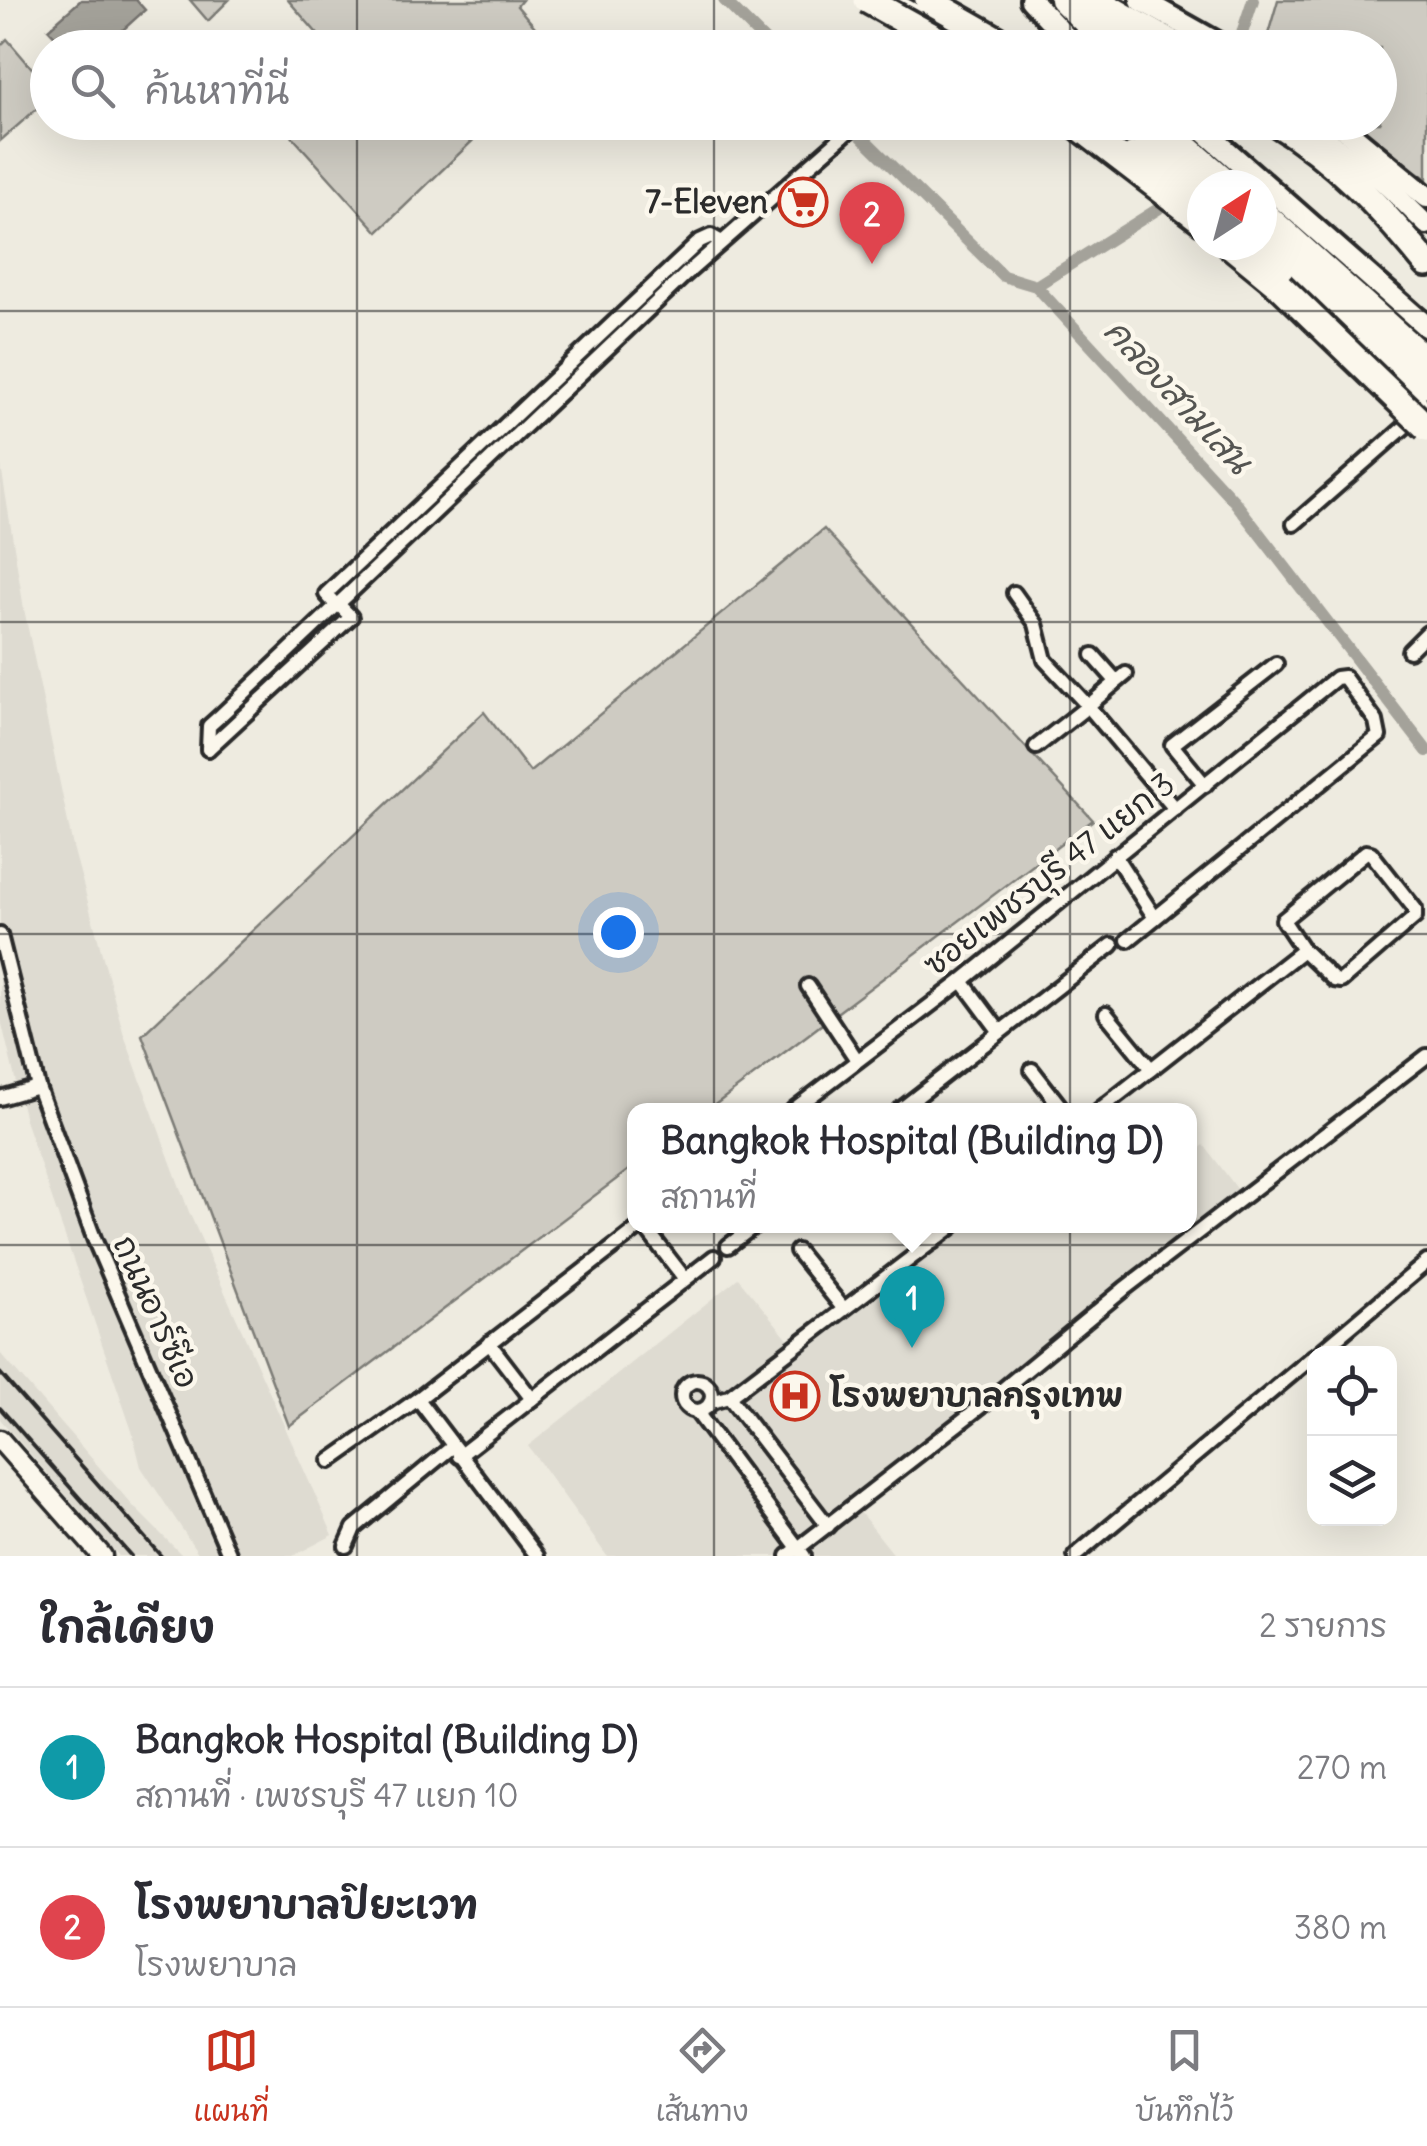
<!DOCTYPE html>
<html lang="th">
<head>
<meta charset="utf-8">
<style>
	:root { --surface:#fff; --page:#f7f7f7; --text:#2b2b33; --muted:#7c7c81; --line:#e1e1e2; --accent:#c8321e }
	body { margin:0; font-family:Delius,"Playpen Sans Thai",sans-serif; background:var(--page); color:var(--text) }
	.controls { position:absolute; right:30px; bottom:30px; display:grid; overflow:hidden; border-radius:20px; box-shadow:0 10px 40px #0002 }
	.controls button { width:90px; height:90px; display:grid; place-items:center; padding:0; border:0; border-bottom:2px solid var(--line); background:var(--surface); color:var(--text); font:50px sans-serif }
	.compass { position:absolute; left:1187px; top:170px; width:90px; height:90px; border-radius:50%; background:var(--surface); box-shadow:0 10px 40px #0002; rotate:36deg }
	.you { position:absolute; left:618px; top:932px; width:35px; height:35px; margin:-25px; border:8px solid #fff; border-radius:50%; background:#1a73e8; box-shadow:0 0 0 15px #1a73e833 }
	.badge { display:grid; place-items:center; width:65px; height:65px; border-radius:50%; background:var(--accent); color:#fff; font-size:32px; font-weight:700 }
	.pin { position:absolute; translate:-50% -82px; filter:drop-shadow(0 2px 5px #0008) }
	.pin::after { content:''; position:absolute; top:52px; width:35px; height:30px; background:inherit; clip-path:polygon(0 0,100% 0,50% 100%) }
	.popup { position:absolute; left:627px; top:1103px; width:570px; height:130px; box-sizing:border-box; display:grid; place-content:center; border-radius:20px; background:var(--surface); filter:drop-shadow(0 2px 8px #0005); font-size:32px; white-space:nowrap; color:var(--muted) }
	.popup b { font-size:38px; color:var(--text) }
	.popup::after { content:''; position:absolute; left:50%; top:100%; margin-left:-20px; border:20px solid transparent; border-top-color:var(--surface) }
	.list { margin:0; padding:0; list-style:none }
	h2 { display:flex; justify-content:space-between; align-items:center; height:130px; margin:0; padding:0 40px; font-size:42px }
	h2 small { font-size:32px; font-weight:400; color:var(--muted) }
	.list li { display:grid; grid-template-columns:65px 1fr auto; gap:30px; align-items:center; box-sizing:border-box; height:160px; padding:0 40px; border-top:2px solid var(--line) }
	.list b { display:block; font-size:38px; white-space:nowrap }
	.list p { margin:0; font-size:32px; white-space:nowrap; color:var(--muted) }
	.list em { font-size:32px; font-style:normal; color:var(--muted) }
	.icon { flex:none; width:55px; height:55px; fill:none; stroke:currentColor; stroke-width:2; stroke-linecap:round; stroke-linejoin:round }
	.map { position:relative; flex:none; width:1427px; height:1556px; overflow:hidden }
	.search { position:absolute; background:var(--surface); box-shadow:0 10px 40px #0002; left:30px; right:30px; top:30px; height:110px; display:flex; align-items:center; gap:25px; box-sizing:border-box; padding:0 35px; border-radius:55px; color:var(--muted); font-size:38px }
	.sheet { height:450px; background:var(--surface) }
	nav { display:flex; justify-content:space-around; align-items:center; box-sizing:border-box; height:140px; border-top:2px solid var(--line); background:var(--surface); font-size:28px; color:var(--muted) }
	nav a { display:grid; justify-items:center; gap:5px }
	nav .on { color:var(--accent) }
	.map>svg:first-child { display:block }
	.built { fill:#dedbd1 }
	.green { fill:#cecbc2; stroke:#7c7b76; stroke-width:2.5 }
	.water { fill:#a4a29a; stroke:#74726e; stroke-width:2.5 }
	.lines { fill:none; stroke-linecap:round; stroke-linejoin:round }
	.canal { stroke:#a4a29a; stroke-width:12 }
	.street-casing { stroke:#2b2b2b; stroke-width:20 }
	.secondary-casing { stroke:#2b2b2b; stroke-width:25 }
	.primary-casing { stroke:#2b2b2b; stroke-width:28 }
	.highway-casing { stroke:#2b2b2b; stroke-width:32 }
	.street { stroke:#fbf7ec; stroke-width:12 }
	.secondary { stroke:#fbf7ec; stroke-width:18 }
	.primary { stroke:#fbf7ec; stroke-width:20 }
	.highway { stroke:#fbf7ec; stroke-width:25 }
	.rail { stroke:#2b2b2b; stroke-width:4 }
	.highway-bridge-casing { stroke:#2b2b2b; stroke-width:32; stroke-linecap:butt }
	.highway-bridge { stroke:#fbf7ec; stroke-width:25 }
	.grid { fill:none; stroke:#2b2b2b; stroke-width:2.5; stroke-opacity:0.55 }
	.labels { text-anchor:middle; stroke-width:9; stroke-linejoin:round; paint-order:stroke }
	.poi-label { font-size:32px; font-weight:bold; fill:#2b2b2b; stroke:#fbf7ec; text-anchor:end }
	.street-label { font-size:32px; fill:#2b2b2b; stroke:#fbf7ec }
	.water-label { font-size:35px; font-style:italic; fill:#555552; stroke:#fbf7ec }
</style>
</head>
<body>
<div class="map">
<svg width="1427" height="1556" viewBox="0 0 1427 1556">
	<rect width="100%" height="100%" fill="#eeebe0"/>
	<filter id="ink" filterUnits="userSpaceOnUse"><feTurbulence type="fractalNoise" baseFrequency=".01" numOctaves="2"/><feDisplacementMap in="SourceGraphic" scale="20" xChannelSelector="R" yChannelSelector="G"/><feConvolveMatrix kernelMatrix="1 2 1 2 8 2 1 2 1" color-interpolation-filters="sRGB"/></filter>
	<g filter="url(#ink)">
		<g class="built">
			<polygon points="0,460 24,609 73,847 124,1035 189,1212 333,1535 293,1556 200,1556 141,1467 132,1431 25,1120 0,1016"/>
			<polygon points="1204,1145 1248,1203 856,1507 895,1556 607,1556 528,1446 738,1278 794,1346 951,1226 1190,1226 1190,1156"/>
			<polygon points="0,1353 133,1506 183,1556 119,1556 0,1419"/>
		</g>
		<g class="green">
			<polygon points="190,0 229,0 208,21"/>
			<polygon points="288,0 522,0 517,6 552,47 329,47"/>
			<polygon points="1278,0 1427,0 1427,179 1348,123 1380,122 1380,48 1264,48"/>
			<polygon points="7,39 47,86 47,100 0,141 0,46"/>
			<polygon points="280,123 491,123 378,232"/>
			<polygon points="824,529 1093,820 708,1110 634,1110 634,1166 289,1426 142,1035 484,712 530,772"/>
		</g>
		<polygon class="water" points="81,0 136,0 145,10 104,47 65,47 48,29"/>
		<g class="lines">
			<g class="canal">
				<polyline points="724,0 772,48"/>
				<polyline points="1237,48 1253,0"/>
				<polyline points="847,122 1003,276 1036,286 1235,502 1427,751"/>
				<polyline points="1036,286 1158,209 1173,194"/>
			</g>
			<g class="street-casing">
				<g id="street">
					<polyline points="1294,524 1416,417"/>
					<polyline points="1014,593 1036,624 1045,660 1088,706 1126,674"/>
					<polyline points="337,606 326,594 700,241 711,236 722,242"/>
					<polyline points="1409,651 1427,633"/>
					<polyline points="1093,655 1116,681"/>
					<polyline points="1036,747 1088,706 1175,809"/>
					<polyline points="208,749 209,726 219,717 685,275 859,122"/>
					<polyline points="208,749 351,617 339,605"/>
					<polyline points="1205,785 1172,745 1276,664"/>
					<polygon points="1366,852 1371,853 1415,909 1415,917 1341,981 1334,980 1303,950 1283,920"/>
					<polyline points="1115,856 1155,918"/>
					<polyline points="0,935 38,1087 95,1241 230,1556"/>
					<polyline points="962,981 1000,1032"/>
					<polyline points="808,986 857,1060"/>
					<polyline points="1106,1014 1151,1069"/>
					<polyline points="1032,1070 1063,1110"/>
					<polyline points="0,1098 38,1087"/>
					<polyline points="793,1110 962,981 1336,678 1344,677 1376,721 1379,736 1128,940"/>
					<polyline points="900,1110 1112,945"/>
					<polyline points="1099,1110 1303,950"/>
					<polyline points="644,1226 685,1279"/>
					<polyline points="919,1226 933,1242"/>
					<polyline points="728,1246 754,1226"/>
					<polyline points="797,1251 843,1308"/>
					<polyline points="489,1343 532,1399"/>
					<polyline points="1318,1354 1427,1262"/>
					<circle cx="697" cy="1396" r="15"/>
					<polyline points="729,1397 828,1526"/>
					<polyline points="711,1402 729,1397 953,1226"/>
					<polyline points="696,1411 804,1556"/>
					<polyline points="459,1456 714,1257"/>
					<polyline points="330,1461 418,1399"/>
					<polyline points="346,1546 354,1528 452,1447"/>
					<polyline points="537,1556 418,1399 641,1226"/>
					<polyline points="788,1556 1003,1389 1124,1289 1427,1056"/>
					<polyline points="1075,1556 1314,1356"/>
				</g>
			</g>
			<g class="secondary-casing">
				<g id="secondary">
					<polyline points="1103,0 1187,48"/>
					<polyline points="895,3 978,48"/>
					<polyline points="1304,122 1383,182 1427,225"/>
					<polyline points="1132,152 1202,205"/>
					<polyline points="1254,245 1411,387 1427,422"/>
					<polyline points="0,1440 102,1556"/>
				</g>
			</g>
			<g class="primary-casing">
				<g id="primary">
					<polyline points="1031,0 1076,48"/>
					<polyline points="1060,0 1109,48"/>
					<polyline points="1141,0 1226,48"/>
					<polyline points="1161,122 1234,185"/>
					<polyline points="1194,122 1427,327"/>
					<polyline points="1336,122 1427,197"/>
					<polyline points="1262,209 1427,358"/>
				</g>
			</g>
			<g class="highway-casing">
				<g id="highway">
					<polyline points="1083,0 1150,48"/>
					<polyline points="1073,122 1202,221"/>
					<polyline points="1127,122 1209,185"/>
					<path d="M1275 122C1337 160 1382 209 1427 264"/>
					<polyline points="1262,229 1315,274 1427,384"/>
					<polyline points="1230,245 1280,286"/>
				</g>
			</g>
			<use href="#street" class="street"/>
			<use href="#secondary" class="secondary"/>
			<use href="#primary" class="primary"/>
			<use href="#highway" class="highway"/>
			<g class="rail">
				<polyline points="0,1373 161,1556"/>
				<polyline points="0,1408 131,1556"/>
			</g>
			<g class="highway-bridge-casing">
				<g id="highway-bridge">
					<polyline points="867,0 953,48"/>
					<polyline points="928,0 1012,48"/>
					<polyline points="1280,286 1427,428"/>
				</g>
			</g>
			<use href="#highway-bridge" class="highway-bridge"/>
		</g>
	</g>
	<path class="grid" d="M357 0V48M714 0V48M1070 0V48M357 122V1556M714 122V1556M1070 122V1556M0 311H1427M0 622H1427M0 934H1427M0 1245H1427"/>
	<defs>
		<g id="supermarket-ring" transform="scale(2.5)"><circle r="9.5" fill="#fbf7ec" stroke="#c8321e" stroke-width="1.5"/><path d="M-6-5.5h2.5l.6 2H6L4.5 2H-2.5L-4.4-4H-6ZM-1.5 3.2a1.3 1.3 0 1 0 .1 0ZM3 3.2a1.3 1.3 0 1 0 .1 0Z" fill="#c8321e"/></g>
		<g id="hospital-ring" transform="scale(2.5)"><circle r="9.5" fill="#fbf7ec" stroke="#c8321e" stroke-width="1.5"/><path d="M-5-5h3v3.5h4V-5h3V5h-3V1.5h-4V5h-3Z" fill="#c8321e"/></g>
	</defs>
	<g fill-rule="evenodd">
		<use href="#supermarket-ring" x="803" y="202"/>
		<use href="#hospital-ring" x="795" y="1396"/>
	</g>
	<g class="labels">
		<g class="poi-label">
			<text x="768" y="213">7-Eleven</text>
			<text x="830" y="1407" text-anchor="start">โรงพยาบาลกรุงเทพ</text>
		</g>
		<g class="street-label">
			<text transform="translate(1049 874) rotate(-38)" y="11">ซอยเพชรบุรี 47 แยก 3</text>
			<text transform="translate(156 1312) rotate(66)" y="11">ถนนอาร์ซีเอ</text>
		</g>
		<g class="water-label">
			<text transform="translate(1178 396) rotate(47)" y="12">คลองสามเสน</text>
		</g>
	</g>
</svg>
<div class="controls">
<button><svg class="icon" aria-label="locate" viewBox="0 0 24 24"><circle cx="12" cy="12" r="6"/><path d="M12 2v4M12 18v4M2 12h4M18 12h4"/></svg></button>
<button><svg class="icon" aria-label="layers" viewBox="0 0 24 24"><path d="M12 4l9 5-9 5-9-5zM3 14l9 5 9-5"/></svg></button>
</div>
<svg class="compass" viewBox="-18 -18 36 36"><path d="M0-13l5 13h-10z" fill="#e53935"/><path d="M0 13l5-13h-10z" fill="#7c7c81"/></svg>
<div class="you"></div>
<div class="pin badge" style="left:912px;top:1348px;background:#0f9aa8">1</div>
<div class="popup"><b>Bangkok Hospital (Building D)</b>สถานที่</div>
<div class="pin badge" style="left:872px;top:264px;background:#e0444e">2</div>
<div class="search"><svg class="icon" aria-label="search" viewBox="0 0 24 24"><circle cx="10" cy="10" r="6"/><path d="M15 15l6 6"/></svg>ค้นหาที่นี่</div>
</div>
<section class="sheet">
<h2>ใกล้เคียง<small>2 รายการ</small></h2>
<ul class="list">
<li><span class="badge" style="background:#0f9aa8">1</span><div><b>Bangkok Hospital (Building D)</b><p>สถานที่ · เพชรบุุรี 47 แยก 10</p></div><em>270 m</em></li>
<li><span class="badge" style="background:#e0444e">2</span><div><b>โรงพยาบาลปิยะเวท</b><p>โรงพยาบาล</p></div><em>380 m</em></li>
</ul>
</section>
<nav>
<a class="on"><svg class="icon" aria-label="map" viewBox="0 0 24 24"><path d="M3 6l6-2 6 2 6-2v14l-6 2-6-2-6 2zM9 4v14M15 6v14"/></svg>แผนที่</a>
<a><svg class="icon" aria-label="directions" viewBox="0 0 24 24"><path d="M12 3l9 9-9 9-9-9zM9 14v-3h6M13 9l2 2-2 2"/></svg>เส้นทาง</a>
<a><svg class="icon" aria-label="saved" viewBox="0 0 24 24"><path d="M7 4h10v16l-5-4-5 4z"/></svg>บันทึกไว้</a>
</nav>
</body>
</html>
